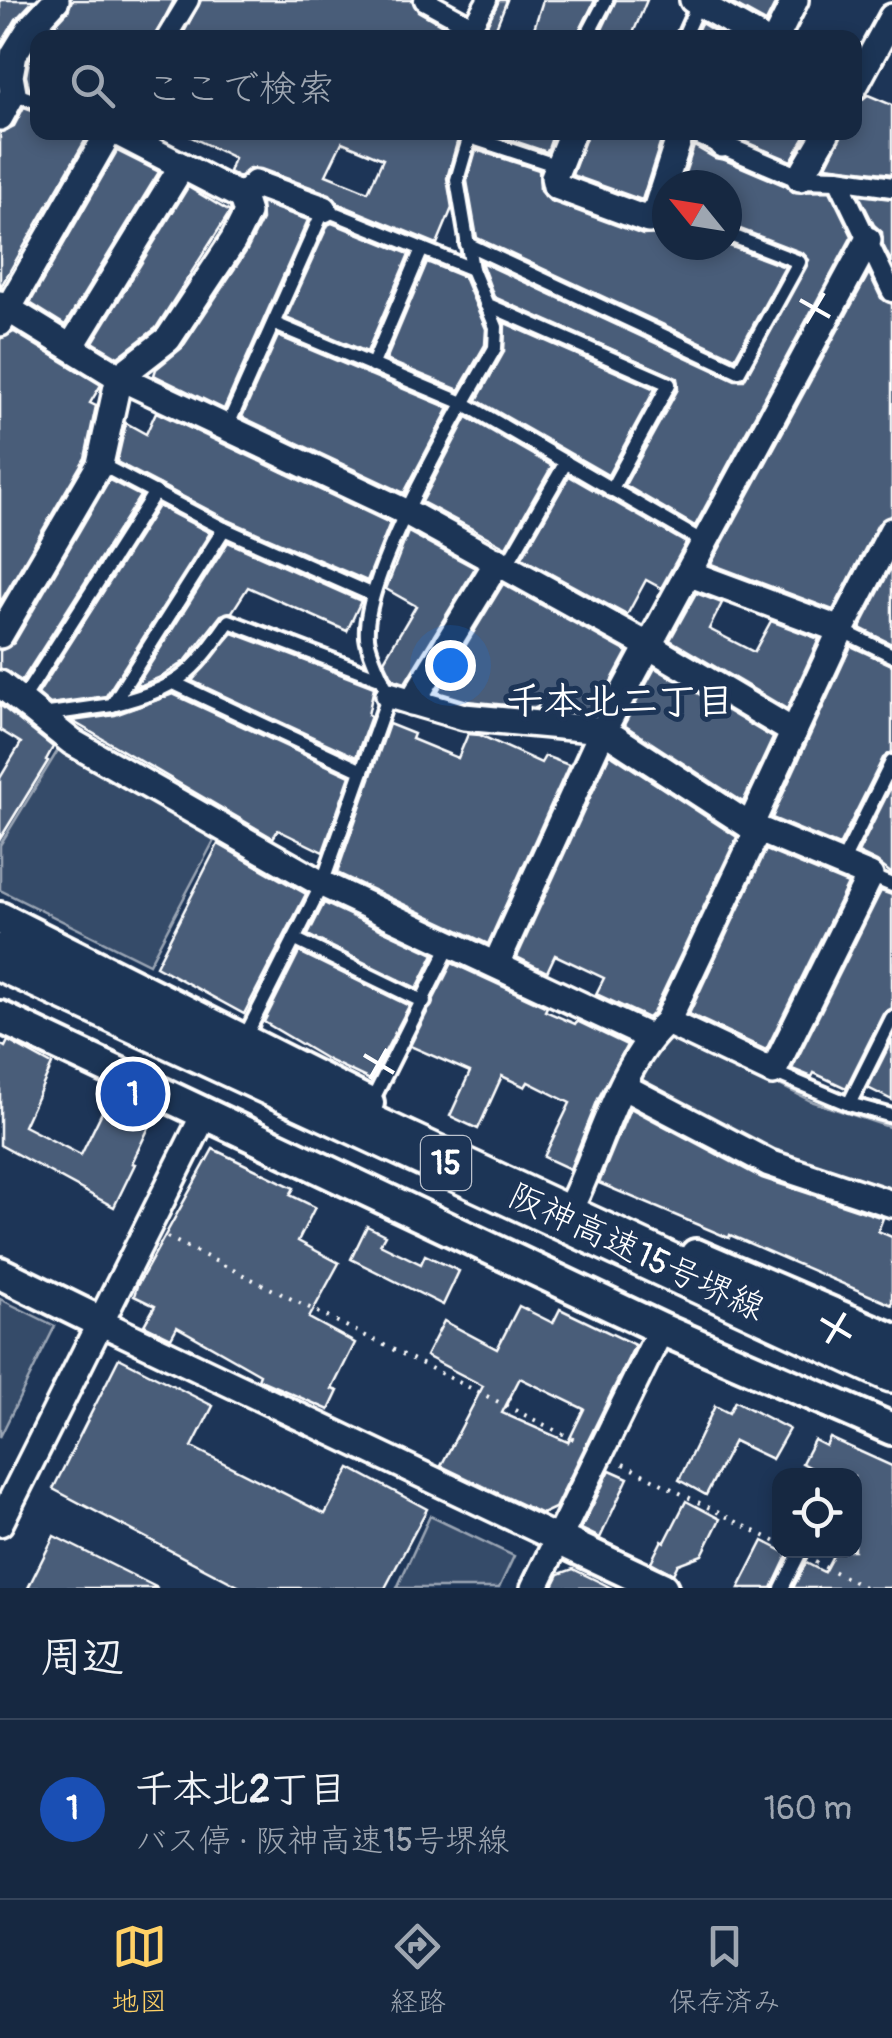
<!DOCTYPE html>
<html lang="ja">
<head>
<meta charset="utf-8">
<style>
	:root { --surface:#162841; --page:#23344c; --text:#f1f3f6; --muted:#9ea6b1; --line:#35445a; --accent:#ffd166 }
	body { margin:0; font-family:Pangolin,"Klee One",sans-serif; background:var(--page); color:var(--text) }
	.controls { position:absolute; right:30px; bottom:30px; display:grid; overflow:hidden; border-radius:20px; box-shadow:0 5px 15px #0003 }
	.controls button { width:90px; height:90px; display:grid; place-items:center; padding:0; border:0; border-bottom:2px solid var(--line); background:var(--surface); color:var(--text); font:50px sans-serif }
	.compass { position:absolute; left:652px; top:170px; width:90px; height:90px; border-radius:50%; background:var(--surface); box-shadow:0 5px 15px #0003; rotate:300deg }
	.you { position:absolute; left:450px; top:665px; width:35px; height:35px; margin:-25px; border:8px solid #fff; border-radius:50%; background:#1a73e8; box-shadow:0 0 0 15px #1a73e833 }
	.badge { display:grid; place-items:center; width:65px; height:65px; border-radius:50%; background:var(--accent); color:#fff; font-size:32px; font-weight:700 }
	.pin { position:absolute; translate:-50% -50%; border:5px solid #fff; box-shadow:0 2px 10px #0006 }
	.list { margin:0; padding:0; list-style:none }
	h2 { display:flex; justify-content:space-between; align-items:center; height:130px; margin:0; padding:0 40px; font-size:42px }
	h2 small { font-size:32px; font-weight:400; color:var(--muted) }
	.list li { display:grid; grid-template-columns:65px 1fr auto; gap:30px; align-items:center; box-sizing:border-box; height:180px; padding:0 40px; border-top:2px solid var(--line) }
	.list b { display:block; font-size:38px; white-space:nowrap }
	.list p { margin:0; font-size:32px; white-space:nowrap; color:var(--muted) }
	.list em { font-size:32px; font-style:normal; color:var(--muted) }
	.icon { flex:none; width:55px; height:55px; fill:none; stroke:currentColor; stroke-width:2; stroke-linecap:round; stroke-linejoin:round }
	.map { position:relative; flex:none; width:892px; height:1588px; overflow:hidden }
	.search { position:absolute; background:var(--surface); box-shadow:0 5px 15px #0003; left:30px; right:30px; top:30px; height:110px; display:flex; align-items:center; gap:25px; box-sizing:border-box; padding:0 35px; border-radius:20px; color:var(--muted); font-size:38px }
	.sheet { height:310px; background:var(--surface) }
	nav { display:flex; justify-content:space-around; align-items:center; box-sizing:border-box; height:140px; border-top:2px solid var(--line); background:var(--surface); font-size:28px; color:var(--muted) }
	nav a { display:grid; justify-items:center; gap:5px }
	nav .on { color:var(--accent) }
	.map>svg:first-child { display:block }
	.green { fill:#364b69; stroke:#9aa5b4; stroke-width:2.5 }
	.building { fill:#4a5d79; stroke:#fff; stroke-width:2.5; fill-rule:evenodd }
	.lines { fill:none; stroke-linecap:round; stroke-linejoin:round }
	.service-casing { stroke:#fff; stroke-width:20 }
	.pedestrian-casing { stroke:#fff; stroke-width:25 }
	.minor-casing { stroke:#fff; stroke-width:32 }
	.tertiary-casing { stroke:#fff; stroke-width:38 }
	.motorway-casing { stroke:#fff; stroke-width:52 }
	.path { stroke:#fff; stroke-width:4; stroke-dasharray:2.5 8; stroke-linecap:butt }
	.service { stroke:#1d3557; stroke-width:12 }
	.pedestrian { stroke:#1d3557; stroke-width:18 }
	.minor { stroke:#1d3557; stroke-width:25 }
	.tertiary { stroke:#1d3557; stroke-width:30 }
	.motorway { stroke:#1d3557; stroke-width:45 }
	.ticks { fill:none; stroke:#fff; stroke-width:4 }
	.labels { text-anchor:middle; stroke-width:10; stroke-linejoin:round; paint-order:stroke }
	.shield { fill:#1d3557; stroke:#bbc2cd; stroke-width:2.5 }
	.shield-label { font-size:32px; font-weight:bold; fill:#fff }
	.street-label { font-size:35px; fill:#fff; stroke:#1d3557 }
	.neighbourhood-label { font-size:38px; font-weight:bold; fill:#fff; stroke:#1d3557 }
</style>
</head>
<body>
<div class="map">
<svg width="892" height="1588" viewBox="0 0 892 1588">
	<rect width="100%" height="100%" fill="#1d3557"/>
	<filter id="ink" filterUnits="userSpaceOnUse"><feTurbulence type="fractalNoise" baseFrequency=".01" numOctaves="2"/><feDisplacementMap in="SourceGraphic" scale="20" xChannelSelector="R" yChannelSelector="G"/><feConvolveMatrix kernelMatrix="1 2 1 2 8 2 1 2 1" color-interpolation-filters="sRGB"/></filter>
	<g filter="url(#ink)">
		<g class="green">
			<polygon points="63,742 218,833 149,964 0,890 0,845"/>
			<polygon points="674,1031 811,1101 892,1128 892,1193 780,1155 635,1079 645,1060"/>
			<polygon points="0,1299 55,1326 0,1437"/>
			<polygon points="430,1516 514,1556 499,1588 397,1588"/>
		</g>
		<g class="building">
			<polygon points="0,0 34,0 16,19 0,46"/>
			<polygon points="72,0 174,0 154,38 43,38 68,11"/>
			<polygon points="201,0 412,0 418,11 465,38 181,38"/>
			<polygon points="499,0 507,0 493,35 487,25"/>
			<polygon points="543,0 595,0 576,38 531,38"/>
			<polygon points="616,0 647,0 631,38 598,38"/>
			<polygon points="726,0 777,0 766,22"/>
			<polygon points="701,23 726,38 694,38"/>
			<polygon points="38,47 38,91 29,88 26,76 29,60"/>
			<polygon points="868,95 892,105 892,174 826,166 843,132 854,132 854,105"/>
			<polygon points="24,107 38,112 38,132 90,132 0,288 0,133 14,126"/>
			<path d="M181 132H460L447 178 452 208 437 244 339 204 330 194 261 169 250 168 239 177 229 172 234 158ZM342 142 383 159 368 192 326 175Z"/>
			<polygon points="488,132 554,132 547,152"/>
			<polygon points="588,132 664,132 642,200 572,175"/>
			<polygon points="743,132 808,132 791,161 741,140"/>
			<polygon points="694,146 715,158 725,160 786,186 793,192 830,191 852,236 695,526 625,485 678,389 677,378 494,297 481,262 735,380 744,380 809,260 803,253 727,224 727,185 681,185"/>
			<polygon points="476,150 539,170 540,190 550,201 643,235 657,234 667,221 667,245 727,245 785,267 735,358 477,238 467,181"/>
			<polygon points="117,151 159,172 65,325 30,303"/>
			<polygon points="188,187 230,212 156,328 118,357 93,342"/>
			<polygon points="859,195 892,199 892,263 883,245 882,232 874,225"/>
			<polygon points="261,203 308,220 224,409 154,375 156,369 182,348 247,250 262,220"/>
			<polygon points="332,223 409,254 367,352 286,318 328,225"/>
			<polygon points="427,262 464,277 486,329 485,345 459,390 386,360"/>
			<polygon points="869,273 881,298 892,304 892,515 878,524 833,610 711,564"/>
			<polygon points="505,323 655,389 608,475 477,400 504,352"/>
			<polygon points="14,332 101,385 90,403 96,406 85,458 0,603 0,339"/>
			<polygon points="278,336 449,408 404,493 242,417"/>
			<polygon points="156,412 390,523 367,581 228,520 117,462 126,423 146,434"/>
			<polygon points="467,417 552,466 506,547 422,502"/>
			<polygon points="569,476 686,543 661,588 646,580 627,615 522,558"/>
			<polygon points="109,480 140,496 22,681 0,668 0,651 14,643"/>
			<polygon points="158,506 210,533 106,696 50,704 38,694"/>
			<polygon points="408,532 475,568 405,683 393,679 384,660 416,606 386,589"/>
			<polygon points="228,542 361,601 347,631 248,587 232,612 221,615 186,660 163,676 135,688"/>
			<polygon points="892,566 892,644 860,628"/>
			<polygon points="503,584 627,652 594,713 585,712 547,691 537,708 467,701 437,692"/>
			<polygon points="696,593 722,603 709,629 754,652 771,621 819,639 787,709 670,640"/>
			<polygon points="233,633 374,687 368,715 371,716 356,757 192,681"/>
			<polygon points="851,646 892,665 892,752 883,758 839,846 772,818"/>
			<polygon points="655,668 773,738 743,802 624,725"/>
			<polygon points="173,694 350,776 323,852 278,830 273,838 72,721 115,715"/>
			<polygon points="0,705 53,747 46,760 48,761 0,839 0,778 21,743 0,730"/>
			<polygon points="389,724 414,734 412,739 458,758 468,734 480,735 541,763 545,756 569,765 488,944 337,873"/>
			<polygon points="610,754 737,837 653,1013 648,1018 596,994 604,978 555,955 547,972 517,957"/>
			<polygon points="892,785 892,874 877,862 858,853"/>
			<polygon points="218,844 306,894 244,1014 156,966"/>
			<polygon points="766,850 848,884 766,1050 689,1014"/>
			<polygon points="881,891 892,895 892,1008 883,1014 846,1088 814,1073 812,1077 792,1069"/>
			<polygon points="324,903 434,954 417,988 308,935"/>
			<polygon points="299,952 409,1006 370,1080 330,1061 264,1022"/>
			<polygon points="452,963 547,1007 545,1011 575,1024 577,1021 627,1045 598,1099 570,1169 544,1157 570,1103 528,1082 525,1087 502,1076 478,1129 450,1116 470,1072 410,1046"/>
			<polygon points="892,1040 892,1100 868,1088"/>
			<polygon points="8,1041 52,1065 24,1126 81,1155 106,1104 122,1112 129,1098 153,1110 146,1123 150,1125 132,1163 135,1164 114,1207 0,1145 0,1044 5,1047"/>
			<polygon points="630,1108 762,1178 883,1218 878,1231 892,1237 892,1305 730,1235 729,1238 599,1183"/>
			<polygon points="213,1149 294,1188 290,1195 315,1207 298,1241 339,1263 309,1318 355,1343 332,1389 338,1391 329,1410 258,1379 260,1374 177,1327 171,1338 144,1325 155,1306 134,1296 137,1286"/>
			<polygon points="367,1226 385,1235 380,1244 421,1264 425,1255 459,1271 443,1305 351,1259"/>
			<path d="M519 1306 553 1323 560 1309 635 1345 555 1508 542 1514 441 1466 483 1386 426 1356 444 1321 497 1349ZM520 1378 584 1409 568 1442 502 1413Z"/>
			<polygon points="119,1358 213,1406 192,1447 325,1514 350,1468 427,1509 385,1588 242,1588 53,1489"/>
			<polygon points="735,1401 789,1429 772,1459 734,1441 706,1495 679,1480 715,1406 729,1413"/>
			<polygon points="830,1438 892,1466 892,1588 793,1588 806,1563 824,1572 836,1550 854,1550 854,1476 827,1476 802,1463 814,1440 826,1446"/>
			<polygon points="610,1470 628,1478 600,1538 581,1529"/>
			<polygon points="686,1501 720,1519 702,1555 678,1564 673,1574 651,1562 662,1540 665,1542"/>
			<polygon points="54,1536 158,1588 28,1588"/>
			<polygon points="763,1541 788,1554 772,1588 739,1588"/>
			<polygon points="573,1569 612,1588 552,1588 559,1574"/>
		</g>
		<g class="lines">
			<g class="service-casing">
				<g id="service">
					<polyline points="586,38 606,0"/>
					<polyline points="683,38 700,0"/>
					<polyline points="13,93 38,102"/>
					<polyline points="470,137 558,166"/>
					<polyline points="467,244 739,371 799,262 727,234"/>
					<polyline points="486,304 669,384 611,490"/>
					<polyline points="275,324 463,403 705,543"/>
					<polyline points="372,366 422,249"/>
					<polyline points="227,427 324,209 472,269"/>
					<polyline points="100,464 224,529 371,594"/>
					<polyline points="506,566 566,462"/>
					<polyline points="841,630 892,655"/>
					<polyline points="174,683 362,771"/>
					<polyline points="23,699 155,492"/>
					<path d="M112 705C179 687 190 677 229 621L382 679"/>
					<polyline points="42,715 112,705 224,529"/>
					<polyline points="841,865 892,762"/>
					<polyline points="870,876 892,885"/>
					<polyline points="294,939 424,1002"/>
					<path d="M244 1039 322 884 389 695C382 678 369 655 367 637 362 574 461 407 495 348L496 327 472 269 457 180 471 132"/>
					<polyline points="773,1072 849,1104 892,1116"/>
					<polyline points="849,1104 892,1018"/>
					<polyline points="370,1105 451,943"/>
					<polyline points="782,1588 799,1554"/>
				</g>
			</g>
			<g class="pedestrian-casing">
				<g id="pedestrian">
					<polyline points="424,0 472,26 481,38"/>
					<polyline points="472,26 487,0"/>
					<polyline points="166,38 189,0"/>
					<polyline points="692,132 800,178 838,179 892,187"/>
					<polyline points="838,179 892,292"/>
				</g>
			</g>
			<g class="minor-casing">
				<g id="minor">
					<polyline points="693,0 760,38"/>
					<polyline points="776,38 795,0"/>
					<polyline points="854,87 892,17"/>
					<polyline points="0,117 13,93 10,76 14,54 30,28 56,0"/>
					<polyline points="116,132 242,197 255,184 324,209"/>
					<polyline points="572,132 554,177 556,186 648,220 657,207 681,132"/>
					<polyline points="722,144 727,132"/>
					<polyline points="800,178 827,132"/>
					<polyline points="0,304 119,377 408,513 649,646 794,732"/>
					<polyline points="0,323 109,132"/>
					<polyline points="71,347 182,166"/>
					<polyline points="688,573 841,630"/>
					<polyline points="0,635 100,464 119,377 168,339 233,241 247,213 242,197"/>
					<polyline points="0,684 72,742 322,884 649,1037"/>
					<polyline points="389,695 464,717 603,730 750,826 870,876 773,1072 667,1022"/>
					<polyline points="412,702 498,561"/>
					<polyline points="750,826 841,630 892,531"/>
					<polyline points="496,964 603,730 868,240"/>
					<polyline points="624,1087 769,1163 892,1204"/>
					<path d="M573 1202C600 1147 621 1061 667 1022L758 830"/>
					<polyline points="100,1322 560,1540"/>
					<polyline points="0,1523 205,1113"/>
					<polyline points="534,1588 661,1329"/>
				</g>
			</g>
			<g class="tertiary-casing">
				<g id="tertiary">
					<polyline points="0,918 368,1103"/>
					<polyline points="0,1017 661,1329 892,1429"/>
					<polyline points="696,1255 892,1339"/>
					<polyline points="0,1273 100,1322"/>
					<polyline points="560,1540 662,1588"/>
				</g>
			</g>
			<g class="motorway-casing">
				<polyline id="motorway" points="0,957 892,1369"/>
			</g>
			<g class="path">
				<polyline points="167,1237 579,1442"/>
				<polyline points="623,1464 780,1544"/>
				<polyline points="815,1562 866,1588"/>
			</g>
			<use href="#service" class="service"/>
			<use href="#pedestrian" class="pedestrian"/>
			<use href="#minor" class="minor"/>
			<use href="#tertiary" class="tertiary"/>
			<use href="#motorway" class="motorway"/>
		</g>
	</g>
	<path class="ticks" d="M800 300 830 317M806 323 824 293M364 1055 394 1073M370 1079 387 1049M821 1319 851 1337M827 1343 845 1313"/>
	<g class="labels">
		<rect class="shield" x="421" y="1136" width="50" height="54" rx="8"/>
		<g class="shield-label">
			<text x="446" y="1174">15</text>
		</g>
		<g class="street-label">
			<text transform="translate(637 1251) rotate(25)" y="12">阪神高速15号堺線</text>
		</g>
		<g class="neighbourhood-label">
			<text x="620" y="714">千本北二丁目</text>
		</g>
	</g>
</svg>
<div class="controls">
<button><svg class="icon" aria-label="locate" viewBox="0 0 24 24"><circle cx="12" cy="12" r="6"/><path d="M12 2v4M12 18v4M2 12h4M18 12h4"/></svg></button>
</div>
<svg class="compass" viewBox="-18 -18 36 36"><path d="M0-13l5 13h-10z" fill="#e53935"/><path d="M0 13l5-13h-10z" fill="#9ea6b1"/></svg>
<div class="you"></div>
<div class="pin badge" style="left:133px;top:1094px;background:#1a4fb4">1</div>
<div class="search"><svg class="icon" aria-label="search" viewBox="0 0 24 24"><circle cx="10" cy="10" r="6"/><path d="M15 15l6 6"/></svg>ここで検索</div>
</div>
<section class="sheet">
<h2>周辺<small></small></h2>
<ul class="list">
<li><span class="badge" style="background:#1a4fb4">1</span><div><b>千本北2丁目</b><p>バス停 · 阪神高速15号堺線</p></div><em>160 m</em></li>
</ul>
</section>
<nav>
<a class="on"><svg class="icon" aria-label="map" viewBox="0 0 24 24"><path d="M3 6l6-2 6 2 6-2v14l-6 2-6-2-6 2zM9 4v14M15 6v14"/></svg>地図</a>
<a><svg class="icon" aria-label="directions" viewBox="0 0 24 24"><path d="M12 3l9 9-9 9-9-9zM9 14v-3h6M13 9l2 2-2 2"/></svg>経路</a>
<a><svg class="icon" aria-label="saved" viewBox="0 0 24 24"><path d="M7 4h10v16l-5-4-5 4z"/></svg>保存済み</a>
</nav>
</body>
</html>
